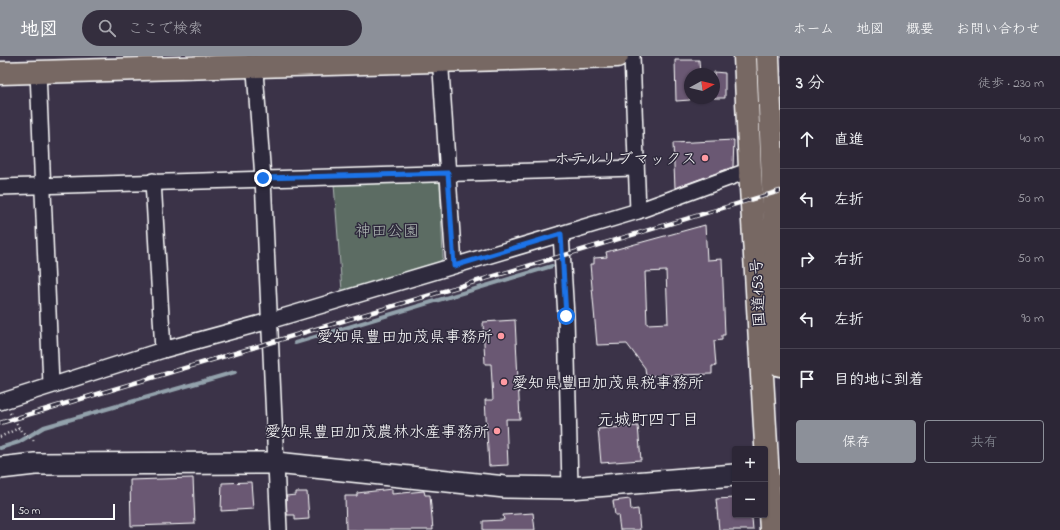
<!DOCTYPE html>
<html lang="ja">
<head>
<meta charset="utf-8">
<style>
	:root { --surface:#2c2636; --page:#342e3e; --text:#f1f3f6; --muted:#a6a5ad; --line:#484351; --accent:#8c9099 }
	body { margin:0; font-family:"Indie Flower","Klee One",sans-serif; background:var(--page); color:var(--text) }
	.controls { position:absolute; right:12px; bottom:12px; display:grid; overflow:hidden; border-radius:4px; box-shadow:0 1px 3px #0004 }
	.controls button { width:36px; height:36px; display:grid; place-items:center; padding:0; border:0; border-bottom:1px solid var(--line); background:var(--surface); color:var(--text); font:20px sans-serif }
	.compass { position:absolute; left:684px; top:12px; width:36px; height:36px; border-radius:50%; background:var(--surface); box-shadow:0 1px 3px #0004; rotate:82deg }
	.scale { position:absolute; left:12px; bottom:10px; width:103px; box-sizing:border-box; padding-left:4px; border:2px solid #fff; border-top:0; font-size:11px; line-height:14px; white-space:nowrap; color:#fff; -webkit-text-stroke:3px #2f2a3d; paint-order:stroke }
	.stop { position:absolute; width:12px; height:12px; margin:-9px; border:3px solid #1a73e8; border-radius:50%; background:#fff }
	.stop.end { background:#1a73e8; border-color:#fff; box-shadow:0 1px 4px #0008 }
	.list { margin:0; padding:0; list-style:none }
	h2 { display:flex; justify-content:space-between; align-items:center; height:52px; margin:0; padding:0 16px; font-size:17px }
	h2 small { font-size:13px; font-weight:400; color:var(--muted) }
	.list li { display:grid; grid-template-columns:26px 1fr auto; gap:12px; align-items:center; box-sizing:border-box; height:60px; padding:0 16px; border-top:1px solid var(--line) }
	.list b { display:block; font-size:15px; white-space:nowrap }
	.list em { font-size:13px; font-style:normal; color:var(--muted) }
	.actions { display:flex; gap:8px; padding:12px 16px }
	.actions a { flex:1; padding:9px 0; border:1px solid var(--accent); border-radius:4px; text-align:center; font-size:14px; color:var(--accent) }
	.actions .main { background:var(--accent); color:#fff }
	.icon { flex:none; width:22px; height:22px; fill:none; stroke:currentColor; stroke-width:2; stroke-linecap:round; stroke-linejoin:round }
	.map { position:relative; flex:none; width:780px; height:474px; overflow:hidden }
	header { display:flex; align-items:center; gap:24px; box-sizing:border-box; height:56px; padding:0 20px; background:var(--accent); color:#fff }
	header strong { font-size:19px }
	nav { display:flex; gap:22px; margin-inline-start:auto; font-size:14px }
	.search { width:280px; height:36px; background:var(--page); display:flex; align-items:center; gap:10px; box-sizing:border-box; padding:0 14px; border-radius:22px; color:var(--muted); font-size:15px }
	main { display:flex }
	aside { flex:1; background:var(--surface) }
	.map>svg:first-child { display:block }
	.green { fill:#5b6c64; stroke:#adb6b2 }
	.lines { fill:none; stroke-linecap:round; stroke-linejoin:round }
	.stream { stroke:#93a2ac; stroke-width:4 }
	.building { fill:#6b5973; stroke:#fff; fill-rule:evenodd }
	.street-casing { stroke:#fff; stroke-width:18 }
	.secondary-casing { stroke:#fff; stroke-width:24 }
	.highway-casing { stroke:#fff; stroke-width:25 }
	.path { stroke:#fff; stroke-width:2.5; stroke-dasharray:1 3; stroke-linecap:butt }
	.street { stroke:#2f2a3d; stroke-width:15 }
	.secondary { stroke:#2f2a3d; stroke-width:21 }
	.highway { stroke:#776864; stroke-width:22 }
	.rail-casing { stroke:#fff; stroke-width:4.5 }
	.rail { stroke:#2f2a3d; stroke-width:3; stroke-dasharray:9; stroke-linecap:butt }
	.route { stroke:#1a73e8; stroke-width:5 }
	.poi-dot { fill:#ff9aa2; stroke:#2f2a3d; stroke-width:1.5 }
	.labels { text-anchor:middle; stroke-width:3; stroke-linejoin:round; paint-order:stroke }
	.poi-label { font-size:16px; fill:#fff; stroke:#2f2a3d; text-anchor:end }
	.park-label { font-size:16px; fill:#adb6b2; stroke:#2f2a3d }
	.street-label { font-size:16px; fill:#fff; stroke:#2f2a3d }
	.neighbourhood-label { font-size:17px; fill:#fff; stroke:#2f2a3d }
</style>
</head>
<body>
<header>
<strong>地図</strong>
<div class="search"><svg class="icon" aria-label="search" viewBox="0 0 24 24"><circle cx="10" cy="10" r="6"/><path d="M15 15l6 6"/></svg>ここで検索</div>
<nav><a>ホーム</a><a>地図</a><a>概要</a><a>お問い合わせ</a></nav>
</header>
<main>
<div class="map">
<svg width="780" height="474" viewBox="0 0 780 474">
	<rect width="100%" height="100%" fill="#3b3348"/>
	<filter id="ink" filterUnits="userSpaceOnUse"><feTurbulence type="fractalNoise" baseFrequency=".025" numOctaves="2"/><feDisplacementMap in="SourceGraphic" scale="8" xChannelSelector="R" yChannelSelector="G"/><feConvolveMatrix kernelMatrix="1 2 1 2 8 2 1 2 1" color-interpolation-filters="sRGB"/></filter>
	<g filter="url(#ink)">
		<polygon class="green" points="435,123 440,127 443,202 440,206 402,220 342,235 334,128"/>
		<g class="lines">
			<g class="stream">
				<polyline points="295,287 552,210"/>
				<polyline points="0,392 19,386 44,371 235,316"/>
			</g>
		</g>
		<g class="building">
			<polygon points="675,4 699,4 700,18 690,18 690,44 676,45"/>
			<polygon points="714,16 725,17 725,42 714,42"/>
			<polygon points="734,84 733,111 675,132 673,87"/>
			<path d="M705 169 707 204 722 203 725 279H722V284L714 285 716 310H712V318L646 320 645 312 627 288 597 289 590 208H594V202L607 201 606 196ZM666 215 668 267 647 268 645 216Z"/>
			<polygon points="515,264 520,363 506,363 508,409 489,410 485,344 493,344 491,308 485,308 483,266"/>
			<polygon points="638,370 641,404 601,407 598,373"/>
			<polygon points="193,422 195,468 131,470 130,424"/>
			<polygon points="251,426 253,453 221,455 222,427"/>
			<polygon points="392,433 392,438 424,435 425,439 430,439 433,474 346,474 345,440 357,440 357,437"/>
			<polygon points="296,436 307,436 309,463 295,464 295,459 287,459 286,440 296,439"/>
			<polygon points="735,442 735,459 749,459 749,462 752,462 753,474 719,474 716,443"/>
			<polygon points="630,443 631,454 638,453 640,474 620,474 618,459 615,459 613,445"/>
			<polygon points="533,457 535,474 483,474 483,465 504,464 503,459"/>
		</g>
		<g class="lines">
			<g class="street-casing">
				<g id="street">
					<polyline points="440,0 454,209"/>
					<polyline points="632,0 638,155"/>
					<polyline points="254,2 263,122 279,474"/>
					<polyline points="38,16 51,328"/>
					<polyline points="153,125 163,294"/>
					<polyline points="0,131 635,112"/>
					<polyline points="561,178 566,260 570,432"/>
					<polyline points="0,346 163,294 269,265 638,155 750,114"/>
				</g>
			</g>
			<g class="secondary-casing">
				<polyline id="secondary" points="0,412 35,408 276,407 505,431 570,432 735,419"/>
			</g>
			<g class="highway-casing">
				<g id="highway">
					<polyline points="745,0 750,114 771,474"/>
					<polyline points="768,0 780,309"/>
					<polyline points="0,17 617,0"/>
				</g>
			</g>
			<g class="path">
				<polyline points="10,357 21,375 36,386"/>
				<polyline points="0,381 19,372"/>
			</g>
			<use href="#street" class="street"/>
			<use href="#secondary" class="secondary"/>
			<use href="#highway" class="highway"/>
			<g class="rail-casing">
				<polyline id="rail" points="0,367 780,135"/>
			</g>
			<use href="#rail" class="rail"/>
		</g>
	</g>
	<g class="lines" filter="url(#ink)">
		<polyline class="route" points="263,122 448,117 454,210 561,178 566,260"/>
	</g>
	<g class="poi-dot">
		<circle cx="705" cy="102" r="4"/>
		<circle cx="501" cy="280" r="4"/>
		<circle cx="504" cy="326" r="4"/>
		<circle cx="497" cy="375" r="4"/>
	</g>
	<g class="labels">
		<g class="poi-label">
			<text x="697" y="108">ホテルリブマックス</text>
			<text x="493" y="286">愛知県豊田加茂県事務所</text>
			<text x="512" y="332" text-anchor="start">愛知県豊田加茂県税事務所</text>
			<text x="489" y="381">愛知県豊田加茂農林水産事務所</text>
		</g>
		<g class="park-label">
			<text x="387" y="180">神田公園</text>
		</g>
		<g class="street-label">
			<text transform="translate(757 237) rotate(-93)" y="6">国道153号</text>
		</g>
		<g class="neighbourhood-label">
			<text x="648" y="369">元城町四丁目</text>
		</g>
	</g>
</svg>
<div class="controls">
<button>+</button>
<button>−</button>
</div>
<svg class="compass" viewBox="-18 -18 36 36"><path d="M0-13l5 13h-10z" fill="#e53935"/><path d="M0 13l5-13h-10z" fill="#a6a5ad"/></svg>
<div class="scale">50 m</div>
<div class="stop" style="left:566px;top:260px"></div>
<div class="stop end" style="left:263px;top:122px"></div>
</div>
<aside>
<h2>3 分<small>徒歩 · 230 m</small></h2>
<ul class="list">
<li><svg class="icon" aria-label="ahead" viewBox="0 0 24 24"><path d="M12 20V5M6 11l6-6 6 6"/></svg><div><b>直進</b></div><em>40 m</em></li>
<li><svg class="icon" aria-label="left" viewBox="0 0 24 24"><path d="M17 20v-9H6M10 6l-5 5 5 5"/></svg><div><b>左折</b></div><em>50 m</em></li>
<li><svg class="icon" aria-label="right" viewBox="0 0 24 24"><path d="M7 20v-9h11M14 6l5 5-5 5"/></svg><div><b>右折</b></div><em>50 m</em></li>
<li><svg class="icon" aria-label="left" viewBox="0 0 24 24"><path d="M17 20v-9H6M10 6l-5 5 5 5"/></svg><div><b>左折</b></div><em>90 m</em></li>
<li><svg class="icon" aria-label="arrive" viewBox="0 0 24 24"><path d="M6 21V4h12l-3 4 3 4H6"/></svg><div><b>目的地に到着</b></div></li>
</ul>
<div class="actions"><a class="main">保存</a><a>共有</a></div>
</aside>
</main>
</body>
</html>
